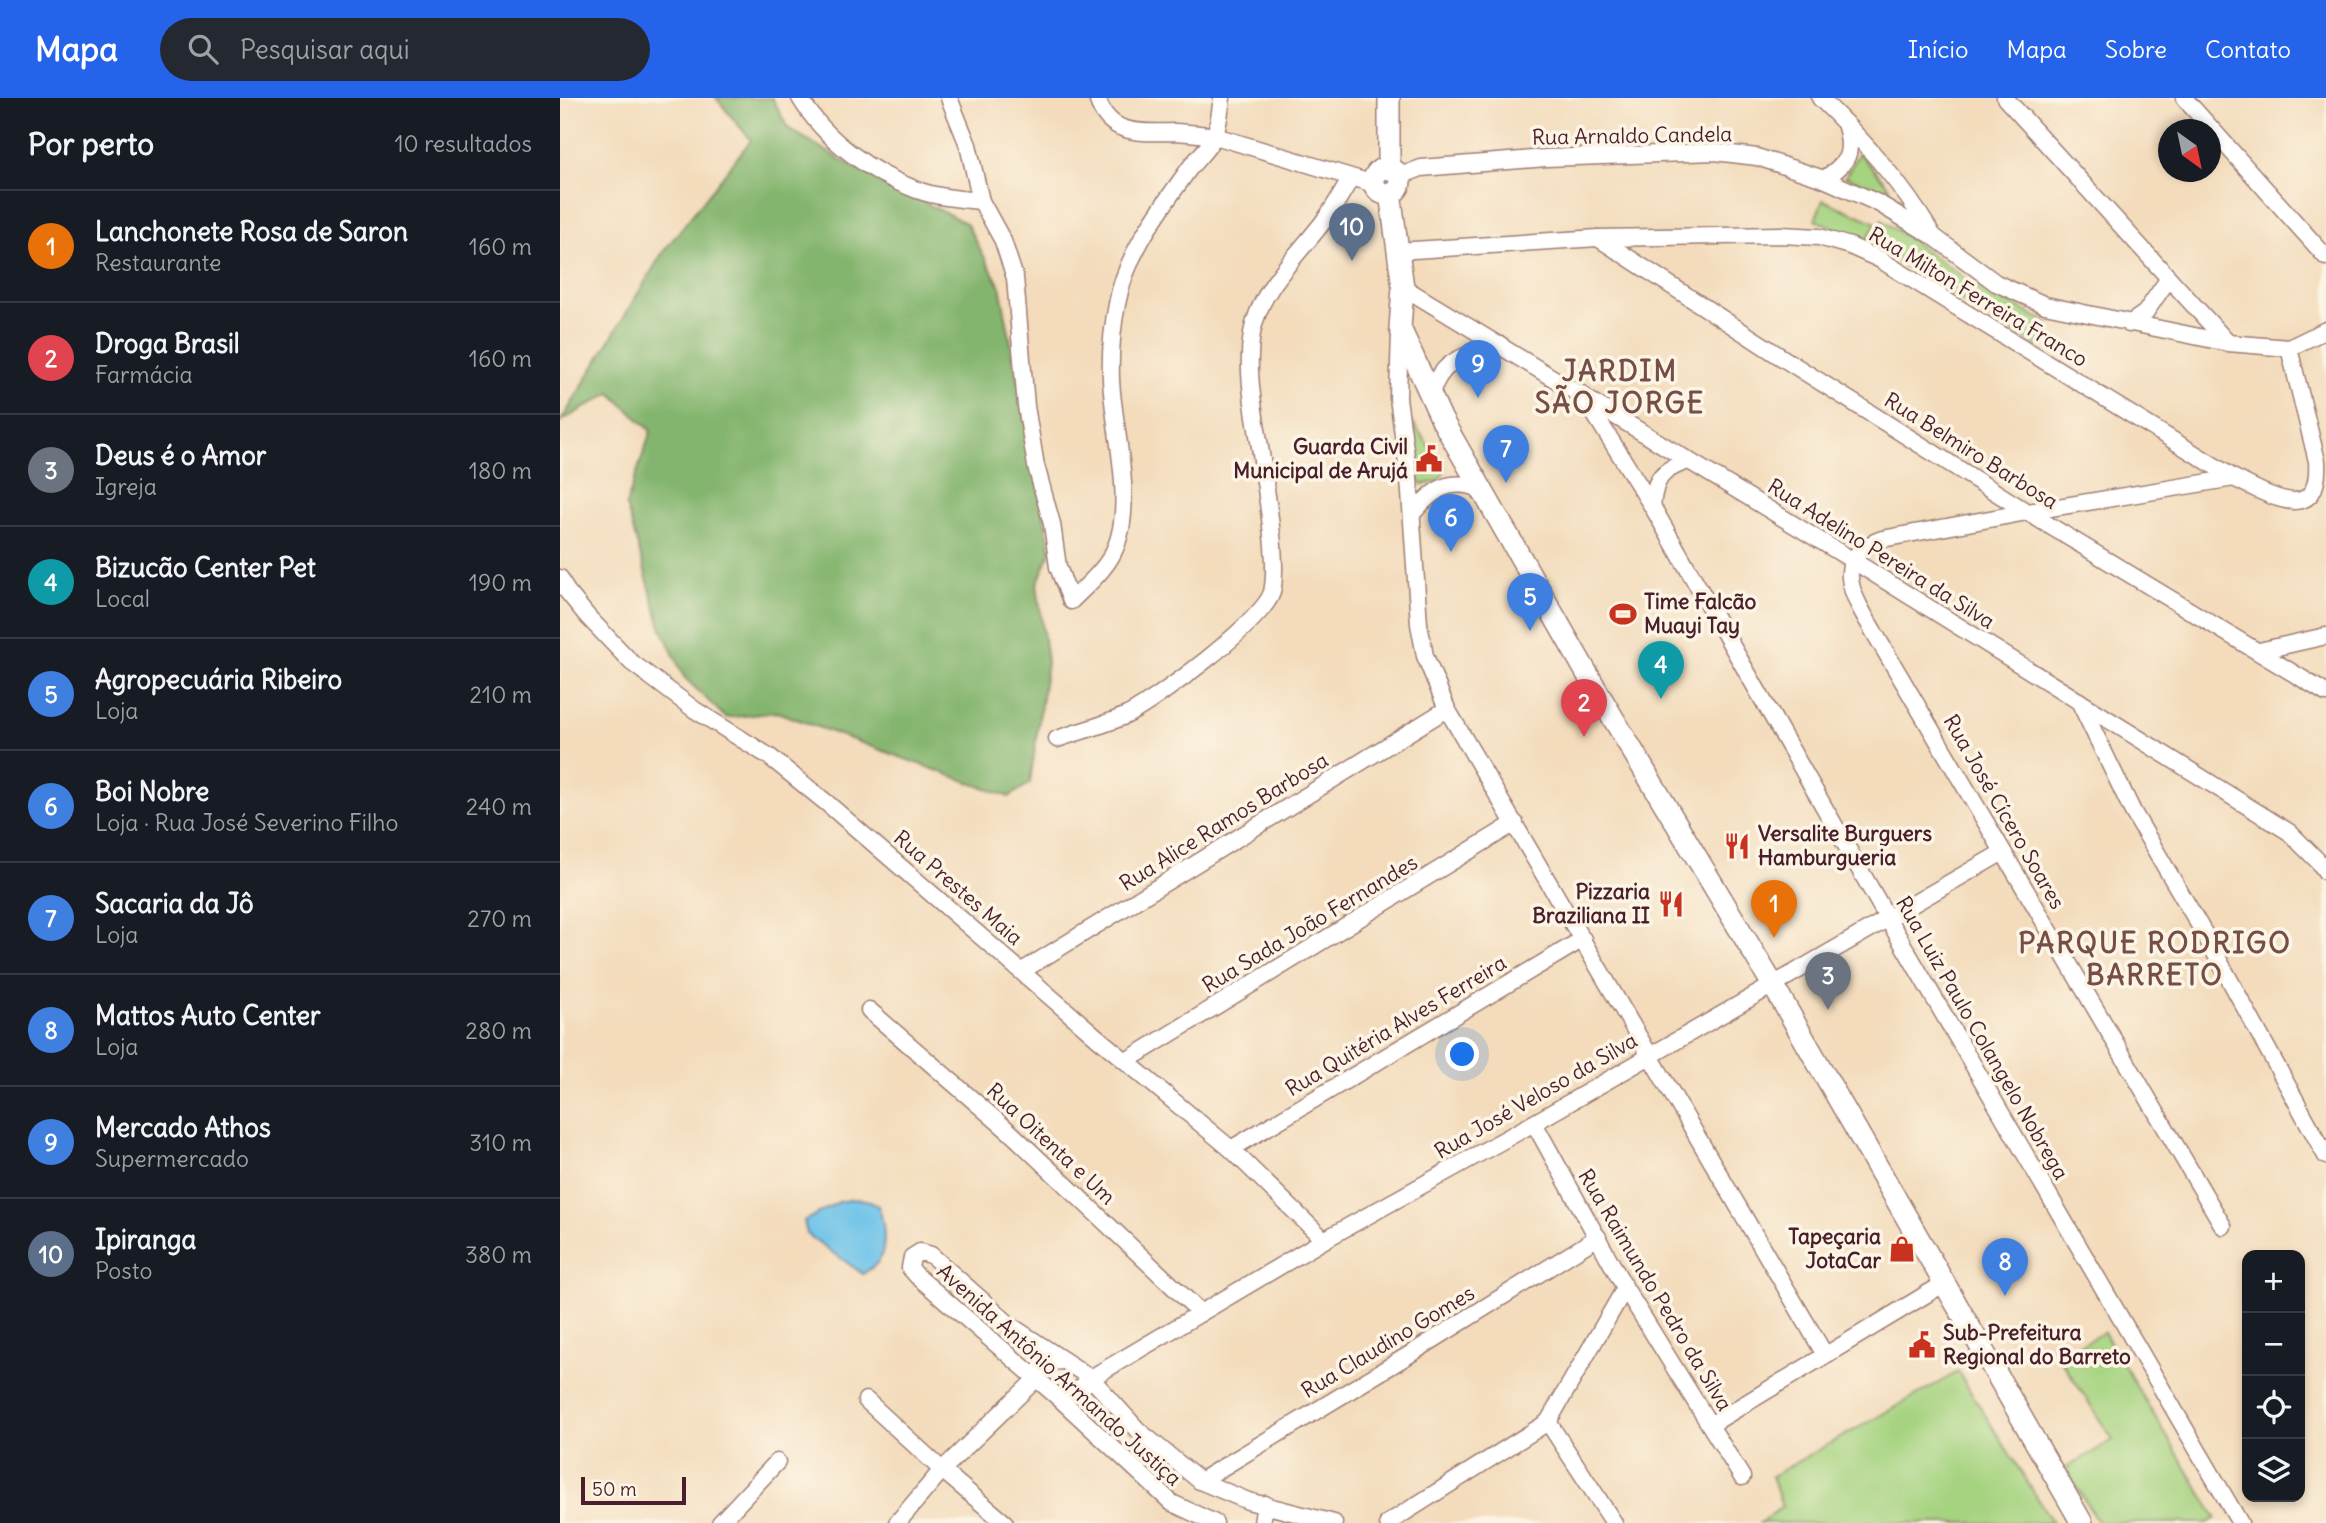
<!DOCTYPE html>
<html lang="pt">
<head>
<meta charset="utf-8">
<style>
	:root { --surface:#171b24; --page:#242831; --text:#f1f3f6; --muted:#9ea1a6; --line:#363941; --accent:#2563eb }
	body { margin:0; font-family:Delius,sans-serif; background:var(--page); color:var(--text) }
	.controls { position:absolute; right:21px; bottom:21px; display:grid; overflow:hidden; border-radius:14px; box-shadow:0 4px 10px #0003 }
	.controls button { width:63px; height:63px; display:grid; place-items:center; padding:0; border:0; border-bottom:2px solid var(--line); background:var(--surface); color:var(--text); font:35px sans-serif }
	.compass { position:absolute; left:1598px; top:21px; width:63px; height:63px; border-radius:50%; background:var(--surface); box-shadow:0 4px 10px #0003; rotate:147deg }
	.scale { position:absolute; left:21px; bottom:18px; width:105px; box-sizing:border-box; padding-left:7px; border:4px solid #4a1f2b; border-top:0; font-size:19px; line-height:24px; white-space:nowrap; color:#4a1f2b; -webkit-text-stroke:5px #fcf5e5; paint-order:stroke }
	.you { position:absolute; left:903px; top:957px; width:24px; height:24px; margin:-18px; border:5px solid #fff; border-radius:50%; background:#1a73e8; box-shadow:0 0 0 10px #1a73e833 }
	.badge { display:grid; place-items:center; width:46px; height:46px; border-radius:50%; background:var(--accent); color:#fff; font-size:23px; font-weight:700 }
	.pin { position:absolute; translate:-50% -58px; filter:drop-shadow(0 2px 4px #0008) }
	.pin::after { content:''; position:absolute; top:37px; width:24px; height:21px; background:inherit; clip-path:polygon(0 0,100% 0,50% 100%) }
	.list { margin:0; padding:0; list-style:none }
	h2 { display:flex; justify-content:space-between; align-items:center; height:91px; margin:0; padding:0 28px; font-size:30px }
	h2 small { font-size:23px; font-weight:400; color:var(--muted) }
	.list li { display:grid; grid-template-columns:46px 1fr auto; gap:21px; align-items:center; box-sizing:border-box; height:112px; padding:0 28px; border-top:2px solid var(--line) }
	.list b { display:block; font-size:26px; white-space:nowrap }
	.list p { margin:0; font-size:23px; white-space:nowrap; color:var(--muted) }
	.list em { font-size:23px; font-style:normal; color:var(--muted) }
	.icon { flex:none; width:38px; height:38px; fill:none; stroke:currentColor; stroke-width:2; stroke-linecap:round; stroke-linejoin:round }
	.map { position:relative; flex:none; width:1766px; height:1425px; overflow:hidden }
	header { display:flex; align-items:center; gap:42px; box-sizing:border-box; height:98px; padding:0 35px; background:var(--accent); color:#fff }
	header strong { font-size:33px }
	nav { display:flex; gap:38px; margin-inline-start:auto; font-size:24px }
	.search { width:490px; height:63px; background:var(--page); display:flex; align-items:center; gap:18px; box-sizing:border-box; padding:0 24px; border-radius:38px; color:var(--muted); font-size:26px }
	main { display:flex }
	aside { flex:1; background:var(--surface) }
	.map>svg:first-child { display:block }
	.green { fill:#a6d380; stroke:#787956; stroke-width:2 }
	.forest { fill:#84b56e; stroke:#676a4c; stroke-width:2 }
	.water { fill:#6cc2e9; stroke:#5b708a; stroke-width:2 }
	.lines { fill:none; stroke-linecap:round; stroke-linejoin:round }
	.street-casing { stroke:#9e7d73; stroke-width:19 }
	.secondary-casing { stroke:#9e7d73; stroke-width:24 }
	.street { stroke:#fff; stroke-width:16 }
	.secondary { stroke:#fff; stroke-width:21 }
	.labels { text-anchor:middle; stroke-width:7; stroke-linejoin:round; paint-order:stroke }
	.street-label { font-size:21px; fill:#4a1f2b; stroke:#fcf5e5 }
	.poi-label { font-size:21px; font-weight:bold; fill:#4a1f2b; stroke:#fcf5e5; text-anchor:end }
	.district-label { font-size:28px; font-weight:bold; letter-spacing:2px; fill:#774e47; stroke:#fcf5e5 }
</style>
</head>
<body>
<header>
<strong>Mapa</strong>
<div class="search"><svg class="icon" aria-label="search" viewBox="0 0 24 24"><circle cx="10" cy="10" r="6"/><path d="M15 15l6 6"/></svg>Pesquisar aqui</div>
<nav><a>Início</a><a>Mapa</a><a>Sobre</a><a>Contato</a></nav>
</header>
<main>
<aside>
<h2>Por perto<small>10 resultados</small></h2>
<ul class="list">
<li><span class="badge" style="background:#e8710a">1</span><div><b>Lanchonete Rosa de Saron</b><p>Restaurante</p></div><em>160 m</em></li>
<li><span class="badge" style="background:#e0444e">2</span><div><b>Droga Brasil</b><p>Farmácia</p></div><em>160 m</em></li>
<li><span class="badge" style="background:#6b7280">3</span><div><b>Deus é o Amor</b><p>Igreja</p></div><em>180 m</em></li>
<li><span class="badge" style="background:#0f9aa8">4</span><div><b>Bizucão Center Pet</b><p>Local</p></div><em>190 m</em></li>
<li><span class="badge" style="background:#3f7fe0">5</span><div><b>Agropecuária Ribeiro</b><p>Loja</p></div><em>210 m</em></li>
<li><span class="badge" style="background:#3f7fe0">6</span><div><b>Boi Nobre</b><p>Loja · Rua José Severino Filho</p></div><em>240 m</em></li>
<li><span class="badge" style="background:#3f7fe0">7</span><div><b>Sacaria da Jô</b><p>Loja</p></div><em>270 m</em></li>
<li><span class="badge" style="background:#3f7fe0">8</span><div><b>Mattos Auto Center</b><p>Loja</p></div><em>280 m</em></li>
<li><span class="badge" style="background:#3f7fe0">9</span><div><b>Mercado Athos</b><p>Supermercado</p></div><em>310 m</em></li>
<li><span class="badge" style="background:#5c6f8a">10</span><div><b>Ipiranga</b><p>Posto</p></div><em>380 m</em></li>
</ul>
</aside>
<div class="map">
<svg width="1766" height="1425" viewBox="0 0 1766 1425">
	<rect width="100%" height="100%" fill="#fcf5e5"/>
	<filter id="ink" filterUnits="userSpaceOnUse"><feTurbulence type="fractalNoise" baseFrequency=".0143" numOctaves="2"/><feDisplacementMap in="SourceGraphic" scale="14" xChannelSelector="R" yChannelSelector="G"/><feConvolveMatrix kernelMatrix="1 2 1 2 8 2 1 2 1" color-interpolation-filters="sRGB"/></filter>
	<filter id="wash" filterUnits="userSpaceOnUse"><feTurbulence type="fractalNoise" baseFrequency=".00686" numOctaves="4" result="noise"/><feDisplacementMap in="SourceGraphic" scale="28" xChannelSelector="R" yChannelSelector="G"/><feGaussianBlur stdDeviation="1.57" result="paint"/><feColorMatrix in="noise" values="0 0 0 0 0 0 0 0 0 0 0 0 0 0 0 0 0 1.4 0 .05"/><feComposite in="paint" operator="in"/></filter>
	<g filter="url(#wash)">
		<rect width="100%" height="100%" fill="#f3dbbb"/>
		<g class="green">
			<polygon points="1299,55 1330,90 1329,95 1285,79"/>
			<polygon points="1263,102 1316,125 1306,143 1255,122"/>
			<polygon points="1322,122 1409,183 1488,225 1477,249 1314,148"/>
			<path d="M854 326 885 372C881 384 872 386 861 386L857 377Z"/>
			<polygon points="1544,1234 1656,1420 1648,1425 1538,1425 1506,1370 1553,1342 1499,1259"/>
			<polygon points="1398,1274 1493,1425 1200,1425 1222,1409 1212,1378"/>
		</g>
		<polygon class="forest" points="156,0 212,0 228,30 290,67 406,125 440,188 491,453 477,486 487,564 470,685 449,699 217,614 166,620 124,579 101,529 66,407 91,333 51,295 1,323 103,154 191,42"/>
		<path class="water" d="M294 1101 306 1102 318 1108C324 1123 328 1151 317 1165 313 1169 307 1173 303 1176L247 1136 244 1123 279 1104Z"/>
	</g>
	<g filter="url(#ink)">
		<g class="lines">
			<g class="street-casing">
				<g id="street">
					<path d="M240 0C265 42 311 75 357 92 377 99 399 101 421 103"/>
					<path d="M389 0 408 47 421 103 443 143 455 180 466 308 476 368 492 426 498 469 511 503C526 488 544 473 553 455 577 407 553 332 551 281 550 255 552 231 557 206 566 155 600 112 629 71 637 60 650 49 655 37 659 26 660 12 662 0"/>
					<path d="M537 0C549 40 583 34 616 34 629 35 642 36 655 38L814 86"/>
					<path d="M1260 0C1303 42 1341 84 1372 136"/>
					<polyline points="1445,0 1668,245"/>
					<polyline points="1624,0 1766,159"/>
					<polyline points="838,79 861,70 986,60 1155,54 1197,59 1264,81 1318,105 1373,138 1436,185 1485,207 1668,245 1729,250 1766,232"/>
					<path d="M1264 81C1289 64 1294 55 1285 25"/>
					<polyline points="1038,140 1221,259 1467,414 1766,595"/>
					<path d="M838 153 1038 140 1221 137 1259 139 1290 148 1319 161 1674 380C1707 396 1761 430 1757 363L1729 250"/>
					<polyline points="843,189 1292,462 1729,734 1759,764 1766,774"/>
					<polyline points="1569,226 1585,215 1609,180"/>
					<polyline points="840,233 838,300 849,380 859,526 865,558 887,611 1265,1257"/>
					<polyline points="1022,296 1092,408 1328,821 1680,1425"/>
					<path d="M870 298C882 259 906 258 941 247"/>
					<path d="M1092 408C1095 380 1101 372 1128 363"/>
					<path d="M852 416C873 392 888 379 921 391"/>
					<polyline points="0,480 6,492 28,519 71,564 135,612 210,659 268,706 539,941 671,1051 764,1142"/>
					<polyline points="1699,553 1766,538"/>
					<polyline points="1519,603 1573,714 1644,835 1766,1058"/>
					<path d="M497 641C520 633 545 627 567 617 595 603 704 523 712 494 719 464 706 395 702 362 696 321 685 276 692 235 700 188 743 153 769 116 777 104 784 92 791 80"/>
					<polyline points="462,873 887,611"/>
					<polyline points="309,912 451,1035 641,1215"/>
					<polyline points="566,963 955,725"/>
					<polyline points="974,1025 1065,1190 1182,1379"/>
					<polyline points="671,1051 1023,841"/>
					<path d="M1663 1128 1318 541C1297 504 1265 462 1322 441L1467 414 1674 380"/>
					<path d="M499 1300C512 1295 522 1291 531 1280L764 1142 974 1025 1443 754"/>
					<polyline points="306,1302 382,1372 445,1425"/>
					<polyline points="988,1324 1054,1425"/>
					<polyline points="1150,1327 1385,1185"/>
					<polyline points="640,1383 847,1258 1038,1139"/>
					<polyline points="160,1425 217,1364"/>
					<path d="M337 1425 382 1372 476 1281C481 1265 486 1264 502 1263"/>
					<polyline points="655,1425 612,1405 499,1300 357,1178 350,1170 352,1159 360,1154 371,1157 451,1228 531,1280 578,1332 640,1383 688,1403 774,1425"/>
					<polyline points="702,1425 705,1406"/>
					<polyline points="828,1425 988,1324 1065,1190"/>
				</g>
			</g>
			<g class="secondary-casing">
				<g id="secondary">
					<circle cx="827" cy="83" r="13"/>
					<polyline points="829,71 829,0"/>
					<polyline points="830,95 843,189 840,230 882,322 1041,600 1213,887 1522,1425"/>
				</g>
			</g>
			<use href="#street" class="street"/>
			<use href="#secondary" class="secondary"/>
		</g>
	</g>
	<defs>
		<g id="civic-bare" transform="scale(2.1)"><path d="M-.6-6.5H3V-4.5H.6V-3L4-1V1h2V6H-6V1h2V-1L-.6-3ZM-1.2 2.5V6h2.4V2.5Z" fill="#c8321e" stroke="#fcf5e5" stroke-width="2.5" paint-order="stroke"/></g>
		<g id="stadium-bare" transform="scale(2.1)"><path d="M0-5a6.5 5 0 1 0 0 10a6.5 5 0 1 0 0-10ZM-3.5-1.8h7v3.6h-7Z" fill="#c8321e" stroke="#fcf5e5" stroke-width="2.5" paint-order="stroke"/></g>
		<g id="restaurant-bare" transform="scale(2.1)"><path d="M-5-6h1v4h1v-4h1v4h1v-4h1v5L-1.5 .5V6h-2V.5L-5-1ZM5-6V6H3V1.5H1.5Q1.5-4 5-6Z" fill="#c8321e" stroke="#fcf5e5" stroke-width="2.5" paint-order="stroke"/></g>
		<g id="shop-bare" transform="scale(2.1)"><path d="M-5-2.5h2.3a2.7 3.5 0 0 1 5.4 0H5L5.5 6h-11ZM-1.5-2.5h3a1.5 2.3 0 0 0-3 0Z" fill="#c8321e" stroke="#fcf5e5" stroke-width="2.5" paint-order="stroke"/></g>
	</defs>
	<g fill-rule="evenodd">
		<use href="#civic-bare" x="869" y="361"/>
		<use href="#stadium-bare" x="1063" y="516"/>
		<use href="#restaurant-bare" x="1177" y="748"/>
		<use href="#restaurant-bare" x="1111" y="806"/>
		<use href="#shop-bare" x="1342" y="1151"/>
		<use href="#civic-bare" x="1362" y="1247"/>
	</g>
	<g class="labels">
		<g class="street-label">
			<text transform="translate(1072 38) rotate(-1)" y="7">Rua Arnaldo Candela</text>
			<text transform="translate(1418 199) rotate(31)" y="7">Rua Milton Ferreira Franco</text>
			<text transform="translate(1411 353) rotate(32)" y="7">Rua Belmiro Barbosa</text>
			<text transform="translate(1321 456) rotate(32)" y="7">Rua Adelino Pereira da Silva</text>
			<text transform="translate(1444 714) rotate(60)" y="7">Rua José Cícero Soares</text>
			<text transform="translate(664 724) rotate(-32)" y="7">Rua Alice Ramos Barbosa</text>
			<text transform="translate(398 790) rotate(41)" y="7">Rua Prestes Maia</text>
			<text transform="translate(750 826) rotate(-31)" y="7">Rua Sada João Fernandes</text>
			<text transform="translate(836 928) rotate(-31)" y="7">Rua Quitéria Alves Ferreira</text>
			<text transform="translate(1422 940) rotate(60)" y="7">Rua Luiz Paulo Colangelo Nobrega</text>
			<text transform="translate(976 998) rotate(-30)" y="7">Rua José Veloso da Silva</text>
			<text transform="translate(491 1046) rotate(43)" y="7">Rua Oitenta e Um</text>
			<text transform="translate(1095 1192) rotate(59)" y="7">Rua Raimundo Pedro da Silva</text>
			<text transform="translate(828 1244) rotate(-31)" y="7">Rua Claudino Gomes</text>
			<text transform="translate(499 1277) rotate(42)" y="7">Avenida Antônio Armando Justiça</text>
		</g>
		<g class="poi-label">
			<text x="848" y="356">Guarda Civil<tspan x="848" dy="24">Municipal de Arujá</tspan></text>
			<text x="1084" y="511" text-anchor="start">Time Falcão<tspan x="1084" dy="24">Muayi Tay</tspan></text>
			<text x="1198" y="743" text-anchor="start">Versalite Burguers<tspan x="1198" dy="24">Hamburgueria</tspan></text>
			<text x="1090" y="801">Pizzaria<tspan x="1090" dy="24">Braziliana II</tspan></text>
			<text x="1321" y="1146">Tapeçaria<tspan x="1321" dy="24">JotaCar</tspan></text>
			<text x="1383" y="1242" text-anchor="start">Sub-Prefeitura<tspan x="1383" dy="24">Regional do Barreto</tspan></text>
		</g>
		<g class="district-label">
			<text x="1060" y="283">JARDIM<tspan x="1060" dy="32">SÃO JORGE</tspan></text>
			<text x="1595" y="855">PARQUE RODRIGO<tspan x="1595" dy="32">BARRETO</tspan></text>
		</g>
	</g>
</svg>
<div class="controls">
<button>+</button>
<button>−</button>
<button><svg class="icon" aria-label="locate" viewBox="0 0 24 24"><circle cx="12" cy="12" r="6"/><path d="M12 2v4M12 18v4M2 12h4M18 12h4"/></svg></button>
<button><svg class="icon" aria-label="layers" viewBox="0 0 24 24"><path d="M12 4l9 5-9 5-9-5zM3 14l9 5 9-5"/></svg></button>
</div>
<svg class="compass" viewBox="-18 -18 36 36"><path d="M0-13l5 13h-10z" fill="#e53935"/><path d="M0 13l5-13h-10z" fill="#9ea1a6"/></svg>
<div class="scale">50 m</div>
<div class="you"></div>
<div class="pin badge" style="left:1214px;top:840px;background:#e8710a">1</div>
<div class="pin badge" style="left:1024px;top:639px;background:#e0444e">2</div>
<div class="pin badge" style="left:1268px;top:912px;background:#6b7280">3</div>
<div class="pin badge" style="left:1101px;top:601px;background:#0f9aa8">4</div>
<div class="pin badge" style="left:970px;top:533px;background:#3f7fe0">5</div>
<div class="pin badge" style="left:891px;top:454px;background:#3f7fe0">6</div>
<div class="pin badge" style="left:946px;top:385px;background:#3f7fe0">7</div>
<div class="pin badge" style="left:1445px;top:1198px;background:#3f7fe0">8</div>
<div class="pin badge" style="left:918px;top:300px;background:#3f7fe0">9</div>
<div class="pin badge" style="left:792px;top:163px;background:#5c6f8a">10</div>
</div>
</main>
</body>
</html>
